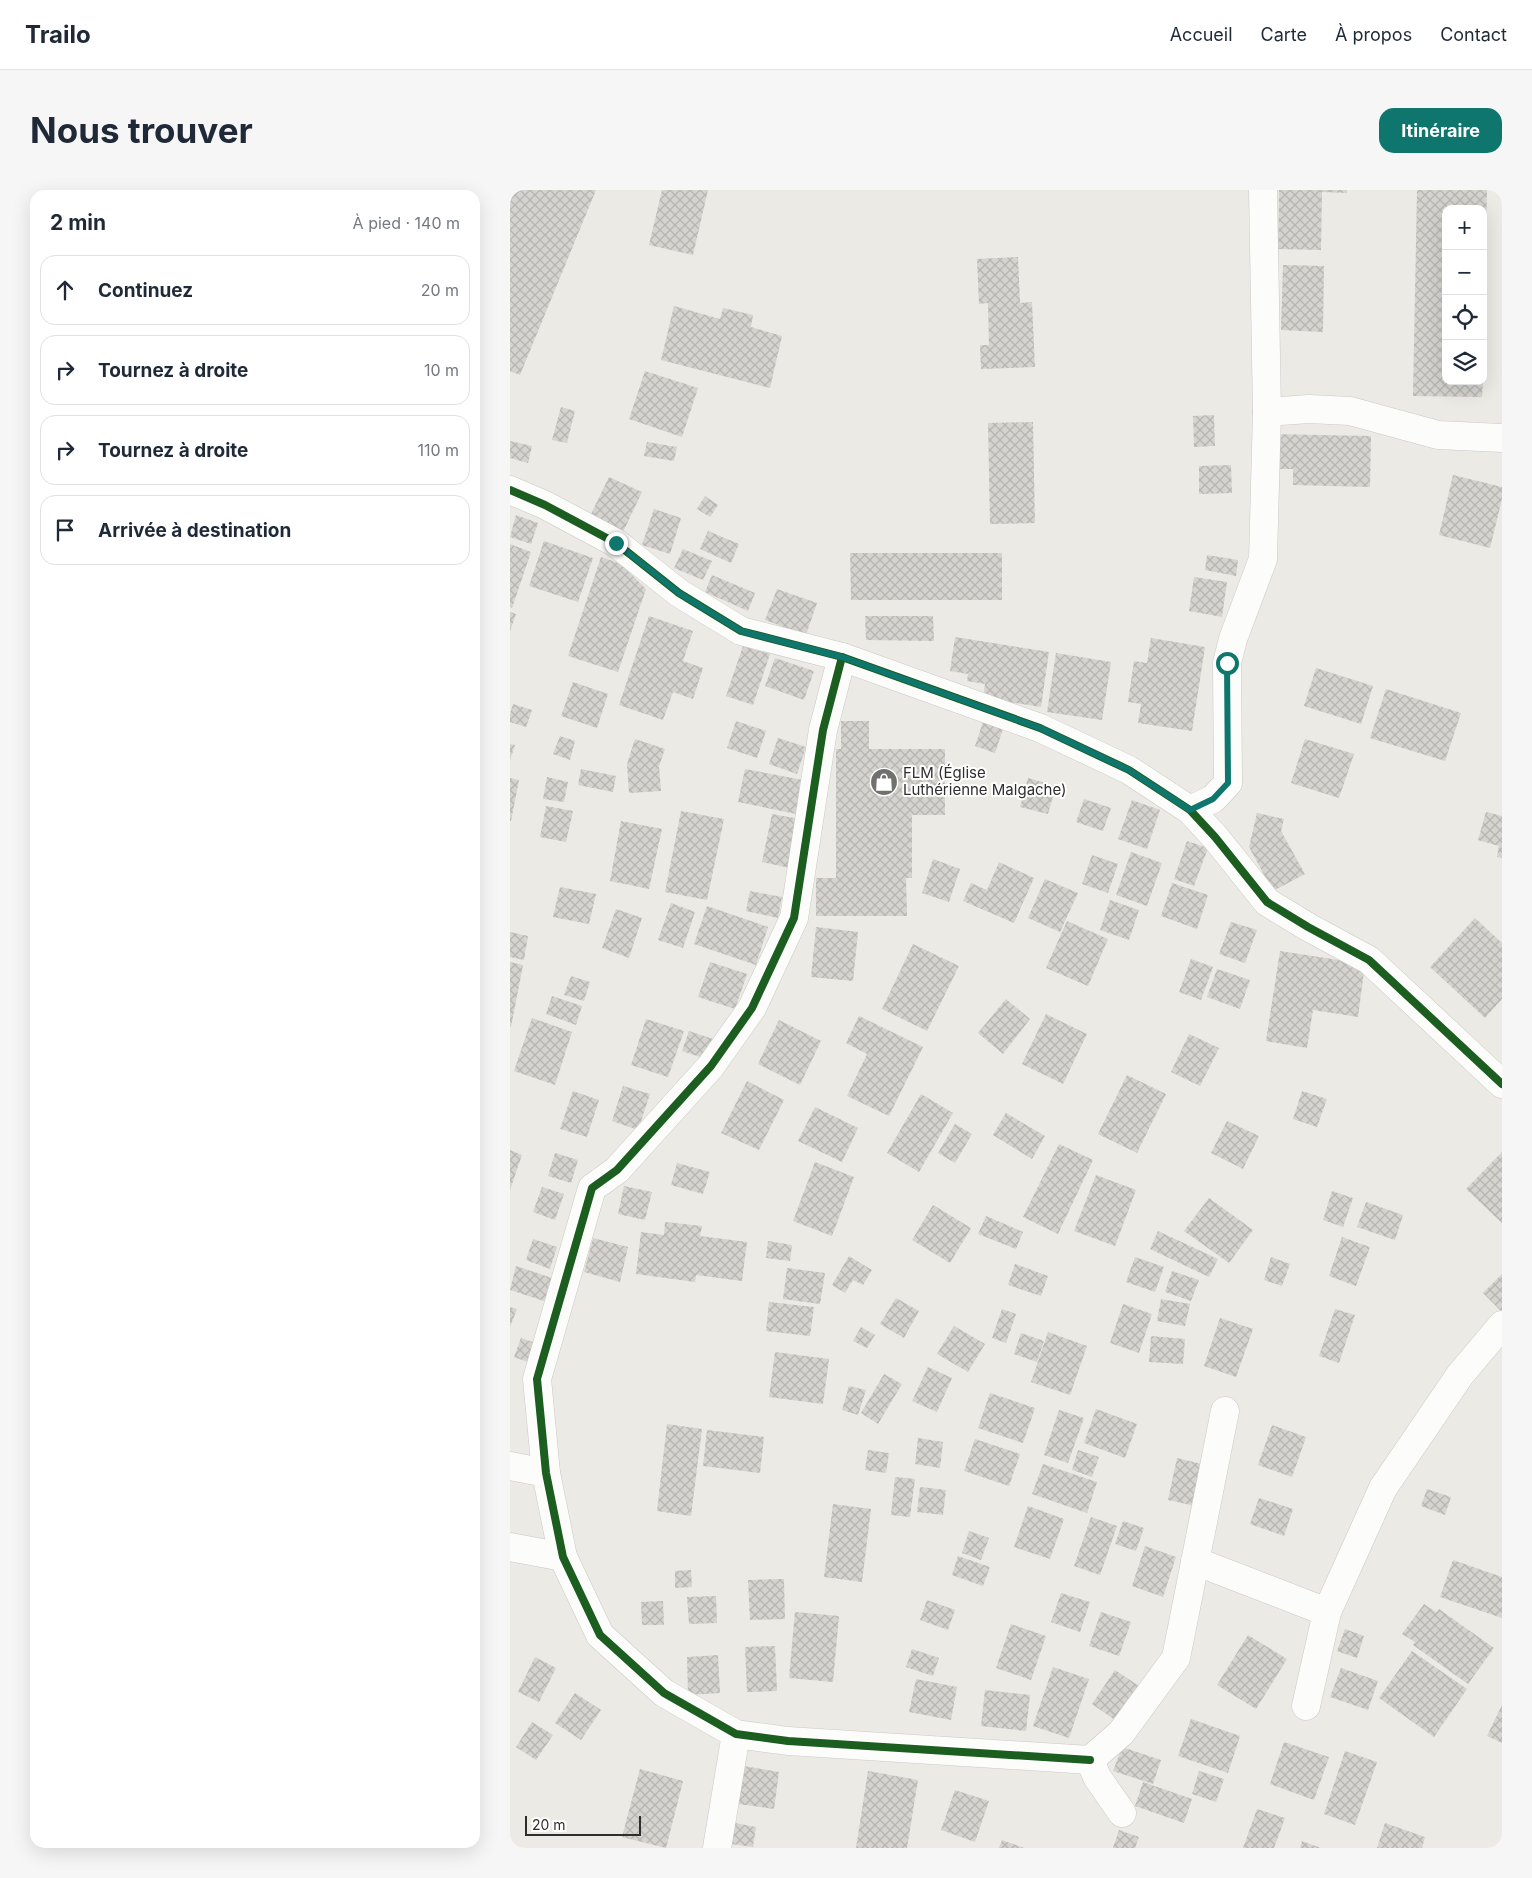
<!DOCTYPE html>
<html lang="fr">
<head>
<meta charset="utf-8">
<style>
	:root { --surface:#fff; --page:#f6f6f7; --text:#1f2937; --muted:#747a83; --line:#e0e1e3; --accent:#0f766e }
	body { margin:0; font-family:Inter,sans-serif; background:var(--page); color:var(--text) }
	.controls { position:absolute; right:15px; top:15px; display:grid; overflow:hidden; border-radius:10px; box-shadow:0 5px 20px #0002 }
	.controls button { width:45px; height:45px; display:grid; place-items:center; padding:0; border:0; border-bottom:1px solid var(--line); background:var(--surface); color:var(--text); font:25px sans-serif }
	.scale { position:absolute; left:15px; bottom:12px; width:116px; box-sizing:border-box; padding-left:5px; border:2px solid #2e2e2e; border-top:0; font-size:14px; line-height:18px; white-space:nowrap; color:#2e2e2e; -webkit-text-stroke:4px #fff; paint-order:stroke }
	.stop { position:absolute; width:15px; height:15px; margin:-11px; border:4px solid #0f766e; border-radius:50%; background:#fff }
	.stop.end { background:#0f766e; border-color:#fff; box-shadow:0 1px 5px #0008 }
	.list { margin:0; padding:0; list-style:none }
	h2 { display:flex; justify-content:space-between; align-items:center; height:65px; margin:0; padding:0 20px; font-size:21px }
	h2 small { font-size:16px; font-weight:400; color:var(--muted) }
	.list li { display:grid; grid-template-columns:32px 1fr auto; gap:15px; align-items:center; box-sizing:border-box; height:70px; margin:0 10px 10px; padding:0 10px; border:1px solid var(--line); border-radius:15px }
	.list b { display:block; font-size:19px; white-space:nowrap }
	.list em { font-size:16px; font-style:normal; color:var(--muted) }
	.icon { flex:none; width:28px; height:28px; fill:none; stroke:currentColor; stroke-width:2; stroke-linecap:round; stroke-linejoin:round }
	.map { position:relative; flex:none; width:992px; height:1658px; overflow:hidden; border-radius:15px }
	header { display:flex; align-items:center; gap:30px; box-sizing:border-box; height:70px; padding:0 25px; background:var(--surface); border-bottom:1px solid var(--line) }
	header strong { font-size:24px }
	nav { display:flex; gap:28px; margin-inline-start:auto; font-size:18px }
	.intro { display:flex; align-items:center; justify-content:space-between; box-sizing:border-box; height:120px; padding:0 30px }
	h1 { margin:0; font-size:35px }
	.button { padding:12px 22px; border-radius:15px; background:var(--accent); color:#fff; font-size:18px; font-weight:700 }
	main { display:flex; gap:30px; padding:0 30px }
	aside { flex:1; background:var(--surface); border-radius:15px; box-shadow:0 5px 20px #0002 }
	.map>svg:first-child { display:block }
	.building { fill:url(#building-cross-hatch) }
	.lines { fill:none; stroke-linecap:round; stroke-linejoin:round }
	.street-casing { stroke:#cac9c9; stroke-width:29 }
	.street { stroke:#fcfcfb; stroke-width:28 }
	.cycleway-casing { stroke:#fff; stroke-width:11 }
	.cycleway { stroke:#1b5e20; stroke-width:8 }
	.route { stroke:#0f766e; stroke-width:6 }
	.labels { text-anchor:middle; stroke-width:4; stroke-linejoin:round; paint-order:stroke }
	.poi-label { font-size:15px; fill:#2e2e2e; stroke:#fff; text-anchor:start }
</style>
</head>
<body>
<header>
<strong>Trailo</strong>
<nav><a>Accueil</a><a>Carte</a><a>À propos</a><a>Contact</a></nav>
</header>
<div class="intro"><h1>Nous trouver</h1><a class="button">Itinéraire</a></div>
<main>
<aside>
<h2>2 min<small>À pied · 140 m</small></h2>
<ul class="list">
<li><svg class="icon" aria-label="ahead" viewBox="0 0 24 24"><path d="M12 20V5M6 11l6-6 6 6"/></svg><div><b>Continuez</b></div><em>20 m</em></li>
<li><svg class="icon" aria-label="right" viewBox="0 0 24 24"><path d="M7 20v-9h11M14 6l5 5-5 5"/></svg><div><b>Tournez à droite</b></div><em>10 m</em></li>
<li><svg class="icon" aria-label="right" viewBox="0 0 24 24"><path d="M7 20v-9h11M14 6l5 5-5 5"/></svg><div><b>Tournez à droite</b></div><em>110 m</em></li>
<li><svg class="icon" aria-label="arrive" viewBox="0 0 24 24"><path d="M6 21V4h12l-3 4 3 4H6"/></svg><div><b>Arrivée à destination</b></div></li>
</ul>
</aside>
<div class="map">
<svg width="992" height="1658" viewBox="0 0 992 1658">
	<defs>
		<pattern id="building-cross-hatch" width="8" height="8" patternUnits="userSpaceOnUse" patternTransform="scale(1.25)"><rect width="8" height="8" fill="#d5d3ce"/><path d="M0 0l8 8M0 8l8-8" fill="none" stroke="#b7b5b1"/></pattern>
	</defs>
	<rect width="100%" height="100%" fill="#eceae4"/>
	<g class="building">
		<polygon points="0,0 86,0 10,185 0,181"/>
		<polygon points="152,0 198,0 183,65 139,55"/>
		<polygon points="769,0 837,0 837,3 812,2 811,60 768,59"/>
		<polygon points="907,0 977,0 975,82 973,82 973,19 936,19 936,191 973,191 972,207 903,206"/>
		<polygon points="508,67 510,113 522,112 525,177 471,179 470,155 479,155 478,113 469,114 467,69"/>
		<polygon points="773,75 814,76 813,142 771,140"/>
		<polygon points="164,116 210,129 213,118 243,125 241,137 272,146 260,198 151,170"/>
		<polygon points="135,181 188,198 172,247 119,229"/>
		<polygon points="51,217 65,221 57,253 42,250"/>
		<polygon points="704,225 705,256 684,257 683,226"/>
		<polygon points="523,232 525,333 480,334 478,233"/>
		<polygon points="761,244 861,246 860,297 783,295 783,279 761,279"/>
		<polygon points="0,251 22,256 18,273 0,268"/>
		<polygon points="137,252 167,257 164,271 134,266"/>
		<polygon points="721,275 722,303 689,304 689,276"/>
		<polygon points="943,285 992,297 992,309 980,358 929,345"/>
		<polygon points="99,287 132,302 113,342 80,326"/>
		<polygon points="195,306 208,315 200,327 187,319"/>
		<polygon points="144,319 171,328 160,364 132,355"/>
		<polygon points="6,325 28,333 21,354 0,347"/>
		<polygon points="198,341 229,354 221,373 190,359"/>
		<polygon points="34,351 83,368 68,412 19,396"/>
		<polygon points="0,354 21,362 2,418 0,417"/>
		<polygon points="173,359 202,371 193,390 164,378"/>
		<polygon points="340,363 492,363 492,410 341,410"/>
		<polygon points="697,365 728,370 726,386 695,380"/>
		<polygon points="91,367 111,374 136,399 108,482 58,466"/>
		<polygon points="202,385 245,403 238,421 195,402"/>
		<polygon points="684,387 717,392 712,427 679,421"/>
		<polygon points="267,399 307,413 296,445 255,430"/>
		<polygon points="0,422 6,424 0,441"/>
		<polygon points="139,426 183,441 173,471 193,478 183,509 163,502 153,530 109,515"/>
		<polygon points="355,426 423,426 424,451 356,450"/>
		<polygon points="445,447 539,462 531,517 473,508 475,494 457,491 458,484 440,481"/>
		<polygon points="641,448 695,457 682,541 628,533 631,514 618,512 624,471 637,473"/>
		<polygon points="233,456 260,464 243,515 216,506"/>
		<polygon points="546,463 601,472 592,530 537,522"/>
		<polygon points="265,468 304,481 294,510 255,496"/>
		<polygon points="806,478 863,496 851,534 794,516"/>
		<polygon points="63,492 98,504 87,538 51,526"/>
		<polygon points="876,499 951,523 935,571 860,548"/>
		<polygon points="3,514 22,520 16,537 0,532 0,524"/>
		<polygon points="474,529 494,536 485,563 465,556"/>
		<polygon points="226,531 256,541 247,568 217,558"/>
		<polygon points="331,531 359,531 359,559 435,559 435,625 402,625 402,688 396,688 397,726 306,726 306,688 326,688 326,559 331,559"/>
		<polygon points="50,546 65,551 60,570 43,564"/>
		<polygon points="268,548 296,557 287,584 259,574"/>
		<polygon points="125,549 155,559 149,576 151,601 119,603 117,574"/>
		<polygon points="795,549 844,564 829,608 781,593"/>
		<polygon points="0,554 5,555 0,570"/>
		<polygon points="71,579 106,586 103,602 68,595"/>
		<polygon points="235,579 298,591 291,625 228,612"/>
		<polygon points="37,587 58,592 54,612 33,609"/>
		<polygon points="0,588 9,590 1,631 0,631"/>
		<polygon points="518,588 546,596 538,624 510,617"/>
		<polygon points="574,609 601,618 593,641 566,632"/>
		<polygon points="622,610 650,620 637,659 608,649"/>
		<polygon points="36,616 63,621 56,652 30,647"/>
		<polygon points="171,621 214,629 197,710 155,702"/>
		<polygon points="976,622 992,626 992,668 987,667 989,656 968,650"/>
		<polygon points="747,623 774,629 771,641 795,684 763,701 739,657"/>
		<polygon points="262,624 290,629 280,678 252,672"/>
		<polygon points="111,631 152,639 139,699 100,691"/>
		<polygon points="677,651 698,658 684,696 664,689"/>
		<polygon points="621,662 652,673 637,716 606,705"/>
		<polygon points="582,665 608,674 598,703 572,694"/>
		<polygon points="423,669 450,679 439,712 412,703"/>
		<polygon points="489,672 524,688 504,733 453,711 461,693 477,700"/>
		<polygon points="535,689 568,703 550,742 518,728"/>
		<polygon points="662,693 698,705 687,739 651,726"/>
		<polygon points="50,697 86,704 79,734 43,727"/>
		<polygon points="240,701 272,707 268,728 236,721"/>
		<polygon points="600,710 629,720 619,750 590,740"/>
		<polygon points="161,713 185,722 173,758 148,750"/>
		<polygon points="197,716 258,737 246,775 184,754"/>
		<polygon points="106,719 132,728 119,768 92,758"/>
		<polygon points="965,728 992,753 992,809 975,828 920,777"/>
		<polygon points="557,731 598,749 578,796 536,778"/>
		<polygon points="721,732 747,740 735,773 709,764"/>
		<polygon points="306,737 348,742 343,791 301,787"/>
		<polygon points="0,742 18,746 14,770 0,767"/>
		<polygon points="403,754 449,776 417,841 372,819"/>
		<polygon points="770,761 855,774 848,827 803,820 797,858 756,851"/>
		<polygon points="681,769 703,777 691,810 669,802"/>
		<polygon points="0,772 13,775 1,837 0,837"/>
		<polygon points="200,772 237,784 225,819 188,807"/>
		<polygon points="707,779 740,790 730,819 697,807"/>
		<polygon points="61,786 80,792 74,811 54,805"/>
		<polygon points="42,806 72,816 66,835 36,824"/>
		<polygon points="496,809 520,829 493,864 468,843"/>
		<polygon points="536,824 577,844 553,894 512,874"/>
		<polygon points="349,826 413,857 379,926 337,906 357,864 336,853"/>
		<polygon points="22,828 62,842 45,895 4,881"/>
		<polygon points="136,829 174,841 158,887 121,875"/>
		<polygon points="269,830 311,851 290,895 248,874"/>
		<polygon points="179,841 209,851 202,871 172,861"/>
		<polygon points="679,844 709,858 690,896 661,882"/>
		<polygon points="617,885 656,904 627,963 588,944"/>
		<polygon points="237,891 274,910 249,960 211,943"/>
		<polygon points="113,896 140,904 128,940 102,931"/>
		<polygon points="63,901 89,910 77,947 50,939"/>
		<polygon points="792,901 817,909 807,937 783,929"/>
		<polygon points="411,904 443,923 409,982 377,963"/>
		<polygon points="305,917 348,938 332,972 288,951"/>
		<polygon points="496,923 535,946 522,969 483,945"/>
		<polygon points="717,931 749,946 733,979 701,963"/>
		<polygon points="445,934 462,944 445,973 428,963"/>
		<polygon points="549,954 583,970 548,1044 513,1027"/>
		<polygon points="0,960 12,965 0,1000"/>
		<polygon points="992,962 992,1033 956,999"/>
		<polygon points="45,963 68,970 61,993 38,986"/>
		<polygon points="305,972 344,987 322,1046 283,1031"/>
		<polygon points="167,973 200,982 193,1004 161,995"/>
		<polygon points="586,985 626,1000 605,1056 564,1041"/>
		<polygon points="114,996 142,1002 135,1030 108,1024"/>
		<polygon points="32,997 54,1004 45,1030 23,1022"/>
		<polygon points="822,1001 843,1008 833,1037 813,1030"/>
		<polygon points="699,1008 743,1040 719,1073 674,1041"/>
		<polygon points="856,1012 893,1025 885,1050 847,1037"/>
		<polygon points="423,1015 461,1038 440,1073 402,1050"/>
		<polygon points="476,1026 513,1042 506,1059 468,1044"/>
		<polygon points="155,1032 192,1036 190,1046 237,1052 232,1091 186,1085 185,1092 126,1084 131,1042 154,1045"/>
		<polygon points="648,1041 708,1069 699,1087 640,1059"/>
		<polygon points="832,1047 860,1057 846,1096 819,1086"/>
		<polygon points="83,1048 118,1057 110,1092 74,1082"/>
		<polygon points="23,1049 47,1057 40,1079 16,1070"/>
		<polygon points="258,1051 282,1055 280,1071 256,1068"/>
		<polygon points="339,1066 362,1080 353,1095 343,1090 335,1103 322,1095"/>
		<polygon points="625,1067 654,1077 645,1102 616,1092"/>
		<polygon points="761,1067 780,1074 772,1096 754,1090"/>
		<polygon points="505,1074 538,1086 531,1106 498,1095"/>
		<polygon points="6,1076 42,1088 34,1111 0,1100"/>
		<polygon points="277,1078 315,1083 310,1114 273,1109"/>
		<polygon points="662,1081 689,1090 681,1111 655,1102"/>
		<polygon points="992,1084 992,1122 973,1103"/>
		<polygon points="386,1108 409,1121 394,1148 370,1134"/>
		<polygon points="651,1109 680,1114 675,1136 647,1131"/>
		<polygon points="259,1112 304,1117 300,1146 256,1141"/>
		<polygon points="613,1114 642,1124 629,1163 600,1153"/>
		<polygon points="0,1117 7,1119 0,1137"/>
		<polygon points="492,1119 506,1124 496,1153 482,1148"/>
		<polygon points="825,1119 845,1125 829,1173 809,1166"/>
		<polygon points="710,1128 743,1139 726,1187 694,1176"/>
		<polygon points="444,1136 475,1154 458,1182 427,1164"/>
		<polygon points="351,1137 365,1145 357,1158 343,1151"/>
		<polygon points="538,1142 577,1156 560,1205 521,1192"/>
		<polygon points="511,1143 534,1151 527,1172 504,1164"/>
		<polygon points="641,1146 675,1149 673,1174 639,1172"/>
		<polygon points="11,1148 26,1153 20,1173 4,1167"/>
		<polygon points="265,1162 319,1169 313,1214 259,1207"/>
		<polygon points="418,1177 442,1188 427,1222 402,1211"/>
		<polygon points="374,1184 392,1194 368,1234 351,1223"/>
		<polygon points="339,1196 356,1200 348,1225 332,1220"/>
		<polygon points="480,1203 525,1218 513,1253 468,1238"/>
		<polygon points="586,1219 627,1234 615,1268 574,1253"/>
		<polygon points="549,1220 574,1228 558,1273 534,1265"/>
		<polygon points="157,1234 192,1239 181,1326 147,1321"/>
		<polygon points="762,1235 796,1247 782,1287 748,1275"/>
		<polygon points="197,1240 254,1247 250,1283 193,1276"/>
		<polygon points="408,1248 433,1252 430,1278 405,1274"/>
		<polygon points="465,1249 510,1264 499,1296 454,1281"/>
		<polygon points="358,1260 379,1263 376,1283 355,1280"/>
		<polygon points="568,1260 589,1267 582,1287 562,1280"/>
		<polygon points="667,1268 700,1276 690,1317 658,1310"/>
		<polygon points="533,1274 587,1292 577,1323 522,1304"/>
		<polygon points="385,1287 405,1289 400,1327 381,1325"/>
		<polygon points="410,1297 436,1300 433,1325 407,1322"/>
		<polygon points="917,1299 941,1307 935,1325 911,1316"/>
		<polygon points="749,1308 783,1319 774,1346 740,1334"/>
		<polygon points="323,1314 361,1319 352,1392 314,1387"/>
		<polygon points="518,1316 554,1329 540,1369 504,1357"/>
		<polygon points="581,1327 607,1336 590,1385 564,1376"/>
		<polygon points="613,1331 634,1338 626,1361 605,1354"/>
		<polygon points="459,1341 479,1348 471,1370 452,1363"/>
		<polygon points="635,1356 666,1367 653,1407 622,1396"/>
		<polygon points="448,1366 480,1377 473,1396 442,1385"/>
		<polygon points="943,1370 992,1387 992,1428 930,1407"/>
		<polygon points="181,1380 182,1397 165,1398 165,1381"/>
		<polygon points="274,1389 275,1429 240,1430 238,1390"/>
		<polygon points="551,1403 580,1412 570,1442 541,1432"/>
		<polygon points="206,1406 207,1433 179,1434 177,1407"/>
		<polygon points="417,1410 445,1420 438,1440 410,1430"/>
		<polygon points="153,1411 154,1435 132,1435 131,1412"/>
		<polygon points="914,1414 926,1422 929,1419 984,1458 958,1494 903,1455 905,1452 892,1444"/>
		<polygon points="285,1422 329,1426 323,1492 279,1488"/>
		<polygon points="591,1422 621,1432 609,1466 579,1456"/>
		<polygon points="501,1434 536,1446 521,1490 486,1478"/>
		<polygon points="835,1439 854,1446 847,1468 827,1461"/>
		<polygon points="738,1445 777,1469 746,1519 707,1495"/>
		<polygon points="265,1456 267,1501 237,1502 235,1457"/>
		<polygon points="402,1459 429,1468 423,1486 396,1477"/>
		<polygon points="902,1461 957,1499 924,1547 869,1508"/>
		<polygon points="208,1465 210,1503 178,1505 177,1467"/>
		<polygon points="25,1467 46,1478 29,1512 8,1502"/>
		<polygon points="543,1477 579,1489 559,1548 523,1536"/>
		<polygon points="831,1478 868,1491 858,1520 820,1507"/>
		<polygon points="605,1480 632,1498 609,1533 582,1514"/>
		<polygon points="406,1489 447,1497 441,1530 399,1522"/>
		<polygon points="475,1500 520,1505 516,1541 471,1536"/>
		<polygon points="65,1503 91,1520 71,1550 45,1533"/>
		<polygon points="992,1515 992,1553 977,1546"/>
		<polygon points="681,1529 730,1546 718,1583 668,1566"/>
		<polygon points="22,1532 43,1545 26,1570 6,1557"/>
		<polygon points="774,1552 819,1567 804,1610 760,1594"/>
		<polygon points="612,1557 651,1570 643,1594 603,1581"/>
		<polygon points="835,1561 867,1572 845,1635 814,1624"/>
		<polygon points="234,1576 269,1582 264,1619 228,1614"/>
		<polygon points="130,1579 173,1591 156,1658 112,1647"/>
		<polygon points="358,1581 408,1590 397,1658 346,1658"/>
		<polygon points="689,1581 714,1589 706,1612 682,1604"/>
		<polygon points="633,1592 682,1609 674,1633 625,1616"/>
		<polygon points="445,1600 479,1611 465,1652 431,1640"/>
		<polygon points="747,1619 775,1628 764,1658 733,1658"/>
		<polygon points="225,1633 246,1637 243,1657 221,1654"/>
		<polygon points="875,1633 915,1647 912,1658 867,1658"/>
		<polygon points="609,1640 629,1647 625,1658 603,1658"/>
		<polygon points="492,1650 514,1658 489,1658"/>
		<polygon points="792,1651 811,1658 790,1658"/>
	</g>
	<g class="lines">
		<g class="street-casing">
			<g id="street">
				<polyline points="757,222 799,219 840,221 928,245 992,248"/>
				<polyline points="0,300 35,315 106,353 169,403 231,441 332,467 530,538 619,580 680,620 705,647 757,712 798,737 859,770 992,894"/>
				<polyline points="332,467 313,540 284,728 242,818 201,876 107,980 82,998 27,1189 36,1283 53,1367 90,1445 154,1503 226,1544 278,1551 580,1570"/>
				<polyline points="680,620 703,609 718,593 717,473 723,449 753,369 757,222 753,0"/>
				<polyline points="0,1276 36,1283"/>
				<polyline points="0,1357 53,1367"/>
				<polyline points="685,1371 817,1422"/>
				<polyline points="796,1516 817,1422 873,1298 950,1185 992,1135"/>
				<polyline points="612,1623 587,1587 580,1570 611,1543 666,1468 715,1221"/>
				<polyline points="207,1658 226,1544"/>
			</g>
		</g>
		<use href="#street" class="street"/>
		<g class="cycleway-casing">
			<g id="cycleway">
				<polyline points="0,300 35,315 106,353 169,403 231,441 332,467 530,538 619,580 680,620 705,647 757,712 798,737 859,770 992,894"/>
				<polyline points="332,467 313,540 284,728 242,818 201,876 107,980 82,998 27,1189 36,1283 53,1367 90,1445 154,1503 226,1544 278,1551 580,1570"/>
			</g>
		</g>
		<use href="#cycleway" class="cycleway"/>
	</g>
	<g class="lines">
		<polyline class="route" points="106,353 169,403 231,441 332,467 530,538 619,580 680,620 703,609 718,593 717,473"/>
	</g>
	<defs>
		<g id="shop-disc" transform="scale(1.4375)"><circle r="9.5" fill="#70706e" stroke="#fff"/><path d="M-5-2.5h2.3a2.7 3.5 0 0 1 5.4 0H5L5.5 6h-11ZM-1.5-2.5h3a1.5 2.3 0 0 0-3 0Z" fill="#fff"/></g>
	</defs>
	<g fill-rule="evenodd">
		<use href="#shop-disc" x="374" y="592"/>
	</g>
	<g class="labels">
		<g class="poi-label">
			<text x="393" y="588">FLM (Église<tspan x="393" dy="17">Luthérienne Malgache)</tspan></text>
		</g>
	</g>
</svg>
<div class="controls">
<button>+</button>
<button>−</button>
<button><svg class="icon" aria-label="locate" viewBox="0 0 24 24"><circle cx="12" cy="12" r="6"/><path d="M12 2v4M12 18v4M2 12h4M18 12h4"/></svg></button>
<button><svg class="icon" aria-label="layers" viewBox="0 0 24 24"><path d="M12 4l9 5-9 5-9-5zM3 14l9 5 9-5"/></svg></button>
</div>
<div class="scale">20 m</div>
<div class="stop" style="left:717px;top:473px"></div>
<div class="stop end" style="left:106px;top:353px"></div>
</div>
</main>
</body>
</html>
